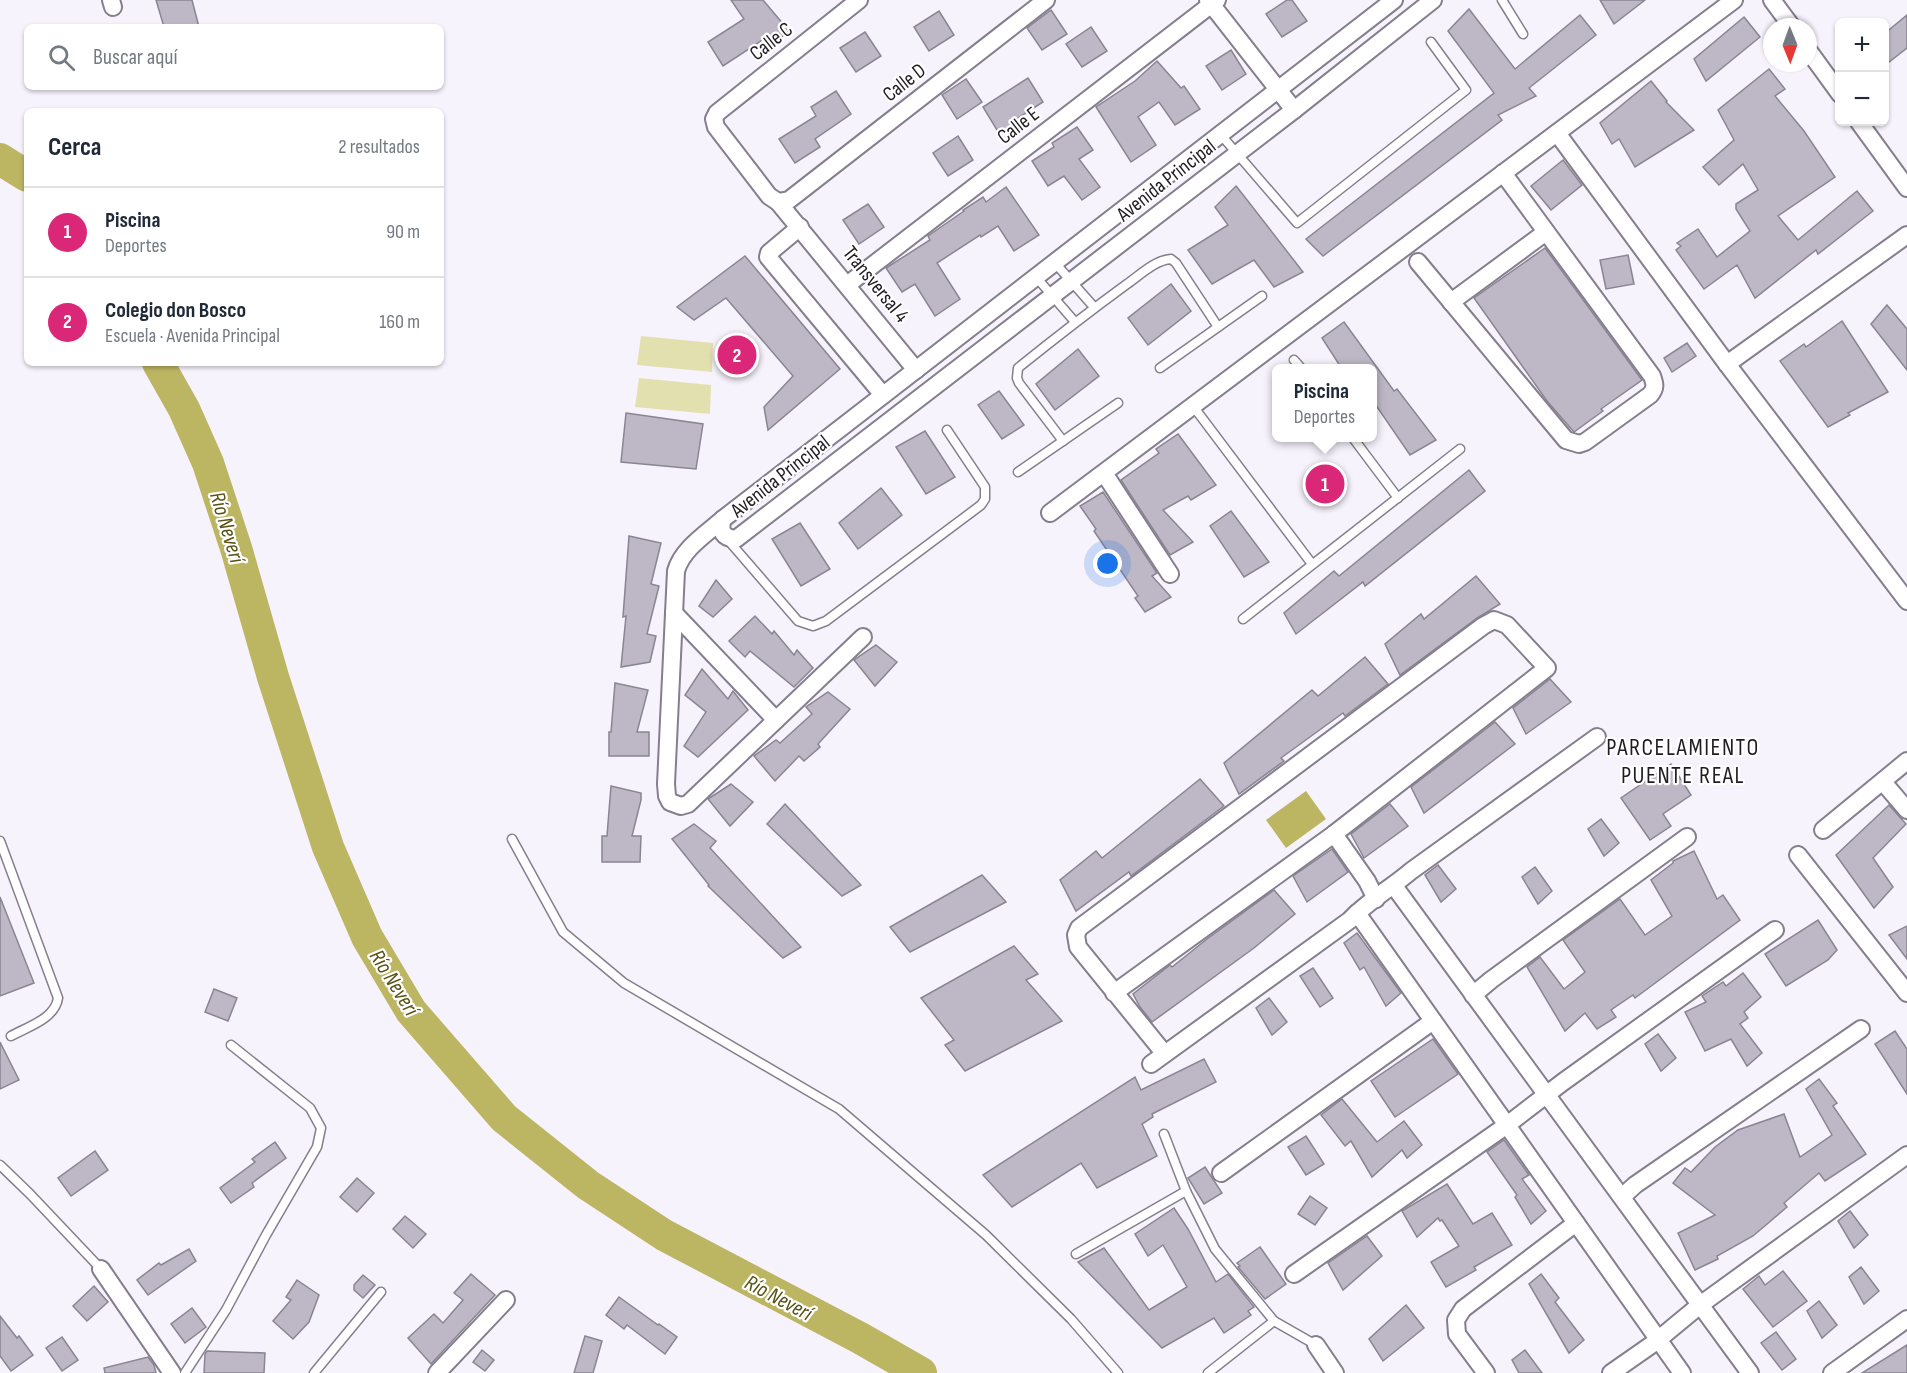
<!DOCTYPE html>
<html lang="es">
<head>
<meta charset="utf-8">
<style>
	:root { --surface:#fff; --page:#f2f2f3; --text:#1f2937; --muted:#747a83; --line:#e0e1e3; --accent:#db2777 }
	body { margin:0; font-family:"Sofia Sans Condensed",sans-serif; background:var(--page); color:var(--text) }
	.controls { position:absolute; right:18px; top:18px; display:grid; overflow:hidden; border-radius:9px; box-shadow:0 2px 4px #0004 }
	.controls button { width:54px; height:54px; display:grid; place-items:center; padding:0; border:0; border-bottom:2px solid var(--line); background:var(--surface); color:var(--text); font:30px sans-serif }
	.compass { position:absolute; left:1763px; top:18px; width:54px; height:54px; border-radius:50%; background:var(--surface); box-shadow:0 2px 4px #0004; rotate:179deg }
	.you { position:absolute; left:1108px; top:564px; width:21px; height:21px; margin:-15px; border:4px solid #fff; border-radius:50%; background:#1a73e8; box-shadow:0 0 0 9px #1a73e833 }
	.badge { display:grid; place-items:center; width:39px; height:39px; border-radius:50%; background:var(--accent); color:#fff; font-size:20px; font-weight:700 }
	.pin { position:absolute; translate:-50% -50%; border:3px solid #fff; box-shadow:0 2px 6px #0006 }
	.popup { position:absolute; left:1272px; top:364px; width:105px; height:78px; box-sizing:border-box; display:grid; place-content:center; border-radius:9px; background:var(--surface); filter:drop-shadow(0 2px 4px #0005); font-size:20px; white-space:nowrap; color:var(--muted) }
	.popup b { font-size:22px; color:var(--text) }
	.popup::after { content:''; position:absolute; left:50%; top:100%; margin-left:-12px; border:12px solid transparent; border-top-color:var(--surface) }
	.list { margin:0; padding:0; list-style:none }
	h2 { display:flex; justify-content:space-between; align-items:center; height:78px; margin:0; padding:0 24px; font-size:26px }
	h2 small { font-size:20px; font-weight:400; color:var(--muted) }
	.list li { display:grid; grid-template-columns:39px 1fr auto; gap:18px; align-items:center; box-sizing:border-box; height:90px; padding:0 24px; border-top:2px solid var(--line) }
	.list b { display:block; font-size:22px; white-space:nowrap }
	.list p { margin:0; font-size:20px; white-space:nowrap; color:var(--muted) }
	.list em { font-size:20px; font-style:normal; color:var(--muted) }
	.icon { flex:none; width:33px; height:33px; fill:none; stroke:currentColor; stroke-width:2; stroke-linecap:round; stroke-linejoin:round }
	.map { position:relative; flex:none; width:1907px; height:1373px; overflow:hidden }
	.search { position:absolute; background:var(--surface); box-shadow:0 2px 4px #0004; left:24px; top:24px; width:420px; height:66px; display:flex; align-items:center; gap:15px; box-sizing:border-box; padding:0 21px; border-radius:9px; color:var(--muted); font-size:22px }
	.panel { position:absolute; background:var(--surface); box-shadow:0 2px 4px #0004; left:24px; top:108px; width:420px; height:258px; border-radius:9px }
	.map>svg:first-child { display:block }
	.green { fill:#e3e0af }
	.water { fill:#bcb562 }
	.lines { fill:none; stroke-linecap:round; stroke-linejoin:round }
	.river { stroke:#bcb562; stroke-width:32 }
	.building { fill:#beb7c6; stroke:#8b8493; stroke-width:1.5 }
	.lane-casing { stroke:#857e8d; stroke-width:11 }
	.street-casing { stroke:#857e8d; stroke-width:20 }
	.lane { stroke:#fff; stroke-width:8 }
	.street { stroke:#fff; stroke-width:16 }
	.labels { text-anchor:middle; stroke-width:4.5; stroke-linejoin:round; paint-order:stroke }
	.street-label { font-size:21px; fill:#1f1c22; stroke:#fff }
	.water-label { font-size:22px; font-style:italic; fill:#585314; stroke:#fff }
	.quarter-label { font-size:24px; letter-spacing:1.5px; fill:#1f1c22; stroke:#fff }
</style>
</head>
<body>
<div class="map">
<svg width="1907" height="1373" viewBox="0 0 1907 1373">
	<rect width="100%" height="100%" fill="#f7f3fd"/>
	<g class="green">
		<polygon points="641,336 713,343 712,372 637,365"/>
		<polygon points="639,378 711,385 710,414 635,407"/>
	</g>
	<g class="water">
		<circle cx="1325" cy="484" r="17"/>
		<polygon points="1306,791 1326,819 1286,848 1266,820"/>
	</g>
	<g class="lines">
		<g class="river">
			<polyline points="0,159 27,176"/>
			<polyline points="158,363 184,409 208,463 236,548 273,677 328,847 367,937 411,1011 504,1118 588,1185 664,1235 860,1338 921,1373"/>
		</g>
	</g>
	<g class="building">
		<polygon points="156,0 192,0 199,27 164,27"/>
		<polygon points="731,0 763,0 789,31 773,44 767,37 723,66 708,42 744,19"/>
		<polygon points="1287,0 1292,0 1307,21 1282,37 1266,14"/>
		<polygon points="1600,0 1645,0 1614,24"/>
		<polygon points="1469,9 1515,69 1580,15 1596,35 1529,88 1536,96 1498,115 1502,120 1323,256 1306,239 1494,93 1448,31"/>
		<polygon points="1051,10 1067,34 1042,50 1027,28"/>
		<polygon points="939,11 954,35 929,51 914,27"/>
		<polygon points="1907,15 1907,48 1884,66 1884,34"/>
		<polygon points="1744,17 1760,37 1706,81 1694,59"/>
		<polygon points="1091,27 1107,51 1082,67 1066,44"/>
		<polygon points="865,32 881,56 856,72 840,48"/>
		<polygon points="1231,50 1246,74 1222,90 1206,66"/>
		<polygon points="1157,61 1181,88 1184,86 1200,109 1175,125 1159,102 1138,117 1156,145 1131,162 1096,107 1135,81"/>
		<polygon points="1769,69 1785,89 1775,96 1804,131 1835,177 1778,216 1798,240 1857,191 1873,211 1818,254 1816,250 1755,298 1737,265 1704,289 1676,250 1681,246 1677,243 1698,229 1717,257 1750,231 1736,209 1736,204 1758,190 1743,164 1719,185 1703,167 1734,140 1718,110"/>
		<polygon points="1028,78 1043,102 1015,120 1018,124 1000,135 983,107"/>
		<polygon points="966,79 982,102 957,119 942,95"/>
		<polygon points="1651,81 1667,101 1666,102 1694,130 1635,167 1619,139 1612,144 1600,123"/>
		<polygon points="836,91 851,114 815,139 820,147 795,163 779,139 816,116 811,107"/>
		<polygon points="1077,127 1093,150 1079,159 1100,187 1082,200 1064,176 1048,186 1032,161 1054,147 1052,143"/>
		<polygon points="958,136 973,160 948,176 933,153"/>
		<polygon points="1563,160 1582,185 1551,210 1531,186"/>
		<polygon points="1236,186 1244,196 1303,272 1274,287 1254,260 1212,284 1188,250 1228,225 1215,207"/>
		<polygon points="1006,187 1039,235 1014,251 998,226 981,237 980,235 937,263 960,299 935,316 915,284 902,292 886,268 930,240 928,236 964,211 963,210 983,197 986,202"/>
		<polygon points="868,204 884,227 859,244 843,220"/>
		<polygon points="1545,248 1642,380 1601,409 1603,411 1574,432 1547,401 1474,298"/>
		<polygon points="1628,255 1634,284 1606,289 1600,260"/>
		<polygon points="745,256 840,369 768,430 764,407 793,376 726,298 694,320 677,307"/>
		<polygon points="1171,284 1191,311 1148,345 1128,318"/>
		<polygon points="1887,305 1907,329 1907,370 1871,324"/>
		<polygon points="1842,321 1888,392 1848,413 1850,415 1828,427 1780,361 1804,344 1806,347"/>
		<polygon points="1344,322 1394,391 1397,389 1436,440 1410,455 1373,401 1373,369 1342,369 1322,338"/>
		<polygon points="1687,343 1696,356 1672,372 1664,358"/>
		<polygon points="1078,349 1099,376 1055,410 1036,384"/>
		<polygon points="999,391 1024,425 1002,439 978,405"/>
		<polygon points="626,413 703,424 696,469 621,462"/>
		<polygon points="925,431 955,477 926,494 896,447"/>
		<polygon points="1178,434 1216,485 1191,500 1188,496 1163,510 1193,542 1170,555 1121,480 1159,453 1156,449"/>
		<polygon points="1469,470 1485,491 1365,586 1363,582 1296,634 1284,613 1334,571 1339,576"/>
		<polygon points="881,488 902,515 858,549 839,523"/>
		<polygon points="1103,492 1157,573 1152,576 1171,597 1145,612 1135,598 1138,596 1094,531 1096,529 1080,506"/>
		<polygon points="1231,511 1269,562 1244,577 1210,526"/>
		<polygon points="800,523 830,569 801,586 772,539"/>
		<polygon points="629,536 661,543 651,584 659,586 647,634 656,636 650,662 621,667 626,616 623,617"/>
		<polygon points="1476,576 1500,604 1477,618 1400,675 1385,644 1421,614 1424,619"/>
		<polygon points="716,580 732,599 713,617 699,606"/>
		<polygon points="755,616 772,634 774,631 794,655 797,650 813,668 794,687 750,651 745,657 729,641"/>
		<polygon points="876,645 897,662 875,686 854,660"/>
		<polygon points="1365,657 1388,684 1345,716 1343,713 1281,758 1284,761 1239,794 1224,763 1312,690 1318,696"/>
		<polygon points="702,669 728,699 733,691 748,710 698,757 684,746 706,712 685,695"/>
		<polygon points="1550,679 1571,702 1526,734 1513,708"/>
		<polygon points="615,683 648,690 637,732 649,732 649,756 609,756 609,732 611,732"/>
		<polygon points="828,692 850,709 818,744 820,747 804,761 799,756 775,781 754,756 776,740 780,743 812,714 806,707"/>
		<polygon points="1495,722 1515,744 1424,813 1411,787"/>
		<polygon points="1671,764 1691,795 1663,814 1671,826 1650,840 1621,798"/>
		<polygon points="1200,779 1224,806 1131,876 1129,872 1076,911 1060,880 1096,851 1102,858"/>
		<polygon points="731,784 753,802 730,826 708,799"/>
		<polygon points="611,786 641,793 641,800 632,836 641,836 640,862 602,862 602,836 607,836"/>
		<polygon points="785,804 861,885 842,896 767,824"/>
		<polygon points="1390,804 1408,826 1364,858 1351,834"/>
		<polygon points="1889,805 1906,824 1873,858 1893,887 1874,908 1836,855"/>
		<polygon points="1601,819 1619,843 1604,856 1588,829"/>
		<polygon points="694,824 716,841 710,848 801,947 783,958 708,886 709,885 672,839"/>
		<polygon points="1332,849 1348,872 1307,902 1293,876"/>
		<polygon points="1694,851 1717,899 1723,895 1740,920 1635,998 1633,995 1611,1010 1616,1017 1597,1029 1585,1013 1565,1031 1527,967 1540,957 1564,989 1585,972 1563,940 1620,899 1645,935 1672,916 1651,880 1673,863 1673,861"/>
		<polygon points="1438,865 1456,889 1441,902 1425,875"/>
		<polygon points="1535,867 1552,891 1538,904 1522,877"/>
		<polygon points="982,875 1006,902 910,952 890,927"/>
		<polygon points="1274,890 1295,914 1254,948 1152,1022 1140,1007 1133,994 1170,965 1172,967 1207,939"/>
		<polygon points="0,897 34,983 0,996"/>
		<polygon points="1818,920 1837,950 1828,960 1786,986 1765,954"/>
		<polygon points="1907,926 1907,959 1889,935"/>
		<polygon points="1357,933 1401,993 1386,1006 1364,967 1360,970 1344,943"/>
		<polygon points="1014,946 1038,974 1026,980 1062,1021 965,1071 945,1045 954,1040 921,998"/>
		<polygon points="1313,968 1333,998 1320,1007 1300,976"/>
		<polygon points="1743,973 1761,997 1744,1012 1748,1018 1740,1024 1762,1053 1747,1066 1731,1039 1705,1051 1685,1012 1706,1002 1702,996 1723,982 1726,986"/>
		<polygon points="214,989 237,998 228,1021 205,1012"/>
		<polygon points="1269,998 1287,1022 1272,1035 1256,1008"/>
		<polygon points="1895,1031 1907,1049 1907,1094 1875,1044"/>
		<polygon points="1658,1034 1676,1058 1661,1071 1645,1044"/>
		<polygon points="1433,1039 1458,1074 1395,1117 1371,1081"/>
		<polygon points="0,1042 19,1080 0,1089"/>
		<polygon points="1204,1059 1216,1082 1152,1114 1153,1117 1142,1124 1157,1156 1097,1188 1081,1163 1012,1207 983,1175 1135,1077 1141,1090"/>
		<polygon points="1819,1079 1837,1103 1833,1106 1866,1154 1825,1181 1819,1173 1784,1203 1787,1207 1753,1236 1717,1256 1718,1259 1695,1270 1678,1233 1715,1215 1673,1183 1685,1168 1691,1172 1715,1147 1738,1130 1784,1114 1800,1157 1832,1135 1806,1089"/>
		<polygon points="1342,1099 1377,1142 1404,1121 1422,1145 1407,1158 1402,1150 1372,1177 1351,1141 1345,1146 1321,1115"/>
		<polygon points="1306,1136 1324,1164 1306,1175 1288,1147"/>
		<polygon points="1504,1140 1529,1175 1522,1179 1546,1211 1531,1224 1515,1197 1517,1195 1487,1152"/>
		<polygon points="275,1142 286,1158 252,1183 254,1187 231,1203 220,1188 255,1162 252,1159"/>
		<polygon points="95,1151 108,1170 71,1196 58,1178"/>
		<polygon points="1205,1167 1222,1193 1204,1204 1188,1178"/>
		<polygon points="357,1178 374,1193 357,1212 340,1197"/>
		<polygon points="1447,1184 1473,1224 1492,1213 1512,1245 1474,1267 1476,1270 1446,1287 1431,1262 1459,1246 1442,1220 1440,1221 1438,1218 1417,1237 1402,1211"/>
		<polygon points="1310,1196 1327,1208 1315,1225 1298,1214"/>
		<polygon points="1174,1208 1188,1229 1216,1282 1228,1274 1254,1307 1248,1311 1251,1315 1224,1333 1214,1318 1162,1348 1078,1262 1104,1248 1149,1310 1187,1287 1163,1245 1148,1256 1135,1234"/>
		<polygon points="1850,1211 1868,1235 1854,1248 1838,1221"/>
		<polygon points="405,1216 426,1234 413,1248 393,1229"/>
		<polygon points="1367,1236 1382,1256 1343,1290 1328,1263"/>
		<polygon points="1260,1247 1286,1284 1265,1299 1238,1267 1240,1266 1237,1263"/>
		<polygon points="189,1249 196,1261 148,1295 137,1280 159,1263 161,1265"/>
		<polygon points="1861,1267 1879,1291 1864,1304 1849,1277"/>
		<polygon points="1783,1271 1807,1301 1773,1327 1743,1289 1759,1276 1765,1285"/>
		<polygon points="471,1274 495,1295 431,1364 408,1338 434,1314 443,1323 463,1300 454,1293"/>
		<polygon points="1541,1274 1559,1298 1555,1302 1584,1340 1569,1353 1529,1284"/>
		<polygon points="363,1275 375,1285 363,1298 354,1290 354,1285"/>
		<polygon points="297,1280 319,1295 309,1322 293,1339 273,1321 291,1300 286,1297"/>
		<polygon points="94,1286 108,1302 87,1321 73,1306"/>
		<polygon points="619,1297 658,1325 659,1324 677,1337 665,1354 627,1325 624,1329 606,1315"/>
		<polygon points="1819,1301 1837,1325 1822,1338 1807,1311"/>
		<polygon points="1406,1305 1424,1328 1383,1361 1369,1339"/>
		<polygon points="192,1308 206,1327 185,1343 171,1324"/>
		<polygon points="0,1316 17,1338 19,1336 33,1355 11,1371 0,1356"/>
		<polygon points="1776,1332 1796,1359 1782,1370 1761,1343"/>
		<polygon points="585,1336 602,1341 593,1373 574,1373"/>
		<polygon points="62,1337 78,1360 62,1371 46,1348"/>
		<polygon points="1907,1345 1907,1373 1862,1373"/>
		<polygon points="482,1350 494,1360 485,1371 473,1362"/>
		<polygon points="1525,1350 1542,1373 1519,1373 1512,1360"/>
		<polygon points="207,1351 265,1353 264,1373 204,1373 205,1354"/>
		<polygon points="148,1357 154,1365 156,1373 105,1373 104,1368"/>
	</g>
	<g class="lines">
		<g class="lane-casing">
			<g id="lane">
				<polyline points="1502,0 1523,34"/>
				<polyline points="1221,135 1297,223 1466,90 1431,42"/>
				<polyline points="1055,263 1094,307"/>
				<polyline points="1036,277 1075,322"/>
				<polyline points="1294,360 1301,368"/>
				<polyline points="1160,368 1262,296"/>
				<polyline points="1193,406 1312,564"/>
				<polyline points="1353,438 1398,498"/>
				<path d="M1063 441 1019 383 1017 378 1018 368C1054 339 1090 311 1127 284 1140 275 1155 260 1171 259L1176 263 1218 327"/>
				<polyline points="1018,472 1118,403"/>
				<polyline points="728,540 798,621 813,626 826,621 981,505 985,499 985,487 947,430"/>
				<polyline points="1243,619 1460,449"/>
				<polyline points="512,839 563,932 624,983 839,1109 986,1235 1071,1319 1118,1373"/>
				<path d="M0 841 58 998C55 1019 27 1027 11 1036"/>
				<polyline points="1164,1134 1186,1191 1215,1249 1274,1321 1316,1345"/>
				<polyline points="0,1165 30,1194 101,1269"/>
				<polyline points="1076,1254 1186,1191"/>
				<polyline points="185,1373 226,1310 266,1235 317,1147 321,1128 310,1108 231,1045"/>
				<polyline points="314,1373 381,1292"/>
				<polyline points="1208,1373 1274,1321"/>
			</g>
		</g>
		<g class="street-casing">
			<g id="street">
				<polyline points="111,0 113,7"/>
				<polyline points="859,0 717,113 714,119 716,127 769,196 778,202 789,200 1046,0"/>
				<polyline points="1208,0 1294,110"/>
				<path d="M1394 0 723 519C719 531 723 538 736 539L1294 110 1433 0"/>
				<polyline points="1772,0 1792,27"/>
				<polyline points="1808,50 1840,94"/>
				<polyline points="1859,122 1907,188"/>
				<polyline points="1557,133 1727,364 1907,601"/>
				<polyline points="778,202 916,370"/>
				<polyline points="800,227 769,253 768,257 883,395"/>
				<path d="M1418 262 1566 440 1579 444 1585 442 1650 395C1656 388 1655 384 1652 376L1503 173"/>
				<polyline points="847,285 1217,0"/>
				<polyline points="1451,302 1546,232"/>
				<polyline points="1727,364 1907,235"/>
				<polyline points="1104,473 1170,574"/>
				<polyline points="1050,513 1734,0"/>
				<path d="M723 519C706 534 682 549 676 571L666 784 667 796 670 802 681 806 688 804 863 637"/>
				<polyline points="674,613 776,720"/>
				<polyline points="1883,782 1907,810"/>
				<polyline points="1823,830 1907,761"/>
				<polyline points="1334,834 1367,881 1376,899"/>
				<polyline points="1798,855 1907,993"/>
				<polyline points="1394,886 1750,1373"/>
				<polyline points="1357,913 1682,1373"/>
				<polyline points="1114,993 1334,834 1547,668 1507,625 1494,620 1483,626 1079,928 1076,935 1078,947 1164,1053"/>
				<polyline points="1473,995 1491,980 1687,837"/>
				<path d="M1151 1064 1350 920C1368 901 1391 888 1411 871L1597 737"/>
				<polyline points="1221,1173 1433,1021"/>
				<polyline points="1622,1197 1635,1185 1861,1029"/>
				<polyline points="101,1269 172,1373"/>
				<polyline points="1294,1274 1507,1125 1563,1082 1775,930"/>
				<polyline points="1316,1345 1335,1373"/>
				<polyline points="437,1373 506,1300"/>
				<polyline points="1486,1373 1457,1334 1456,1320 1463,1309 1576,1223"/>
				<polyline points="1611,1373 1654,1343 1700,1305 1907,1155"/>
				<polyline points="1832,1373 1907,1319"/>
			</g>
		</g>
		<use href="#lane" class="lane"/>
		<use href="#street" class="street"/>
	</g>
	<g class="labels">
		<g class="street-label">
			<text transform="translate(771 41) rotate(-38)" y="7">Calle C</text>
			<text transform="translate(904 82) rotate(-38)" y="7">Calle D</text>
			<text transform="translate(1018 125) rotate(-38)" y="7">Calle E</text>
			<text transform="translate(1166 180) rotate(-38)" y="7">Avenida Principal</text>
			<text transform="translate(876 284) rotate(51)" y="7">Transversal 4</text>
			<text transform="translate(780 476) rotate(-38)" y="7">Avenida Principal</text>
		</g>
		<g class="water-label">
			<text transform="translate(228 527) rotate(73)" y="8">Río Neverí</text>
			<text transform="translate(395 982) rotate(58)" y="8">Río Neverí</text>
			<text transform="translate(779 1297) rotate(28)" y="8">Río Neverí</text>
		</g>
		<g class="quarter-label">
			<text x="1683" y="755">PARCELAMIENTO<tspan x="1683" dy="28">PUENTE REAL</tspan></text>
		</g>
	</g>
</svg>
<div class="controls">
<button>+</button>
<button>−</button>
</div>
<svg class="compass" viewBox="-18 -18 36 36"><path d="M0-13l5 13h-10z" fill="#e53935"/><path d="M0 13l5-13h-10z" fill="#747a83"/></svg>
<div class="you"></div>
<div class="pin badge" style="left:1325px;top:484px">1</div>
<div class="popup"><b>Piscina</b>Deportes</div>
<div class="pin badge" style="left:737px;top:355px">2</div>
<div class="search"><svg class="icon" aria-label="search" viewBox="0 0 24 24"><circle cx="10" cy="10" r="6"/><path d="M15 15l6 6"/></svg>Buscar aquí</div>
<section class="panel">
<h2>Cerca<small>2 resultados</small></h2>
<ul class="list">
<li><span class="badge">1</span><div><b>Piscina</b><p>Deportes</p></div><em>90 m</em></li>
<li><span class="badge">2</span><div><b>Colegio don Bosco</b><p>Escuela · Avenida Principal</p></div><em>160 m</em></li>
</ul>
</section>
</div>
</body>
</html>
